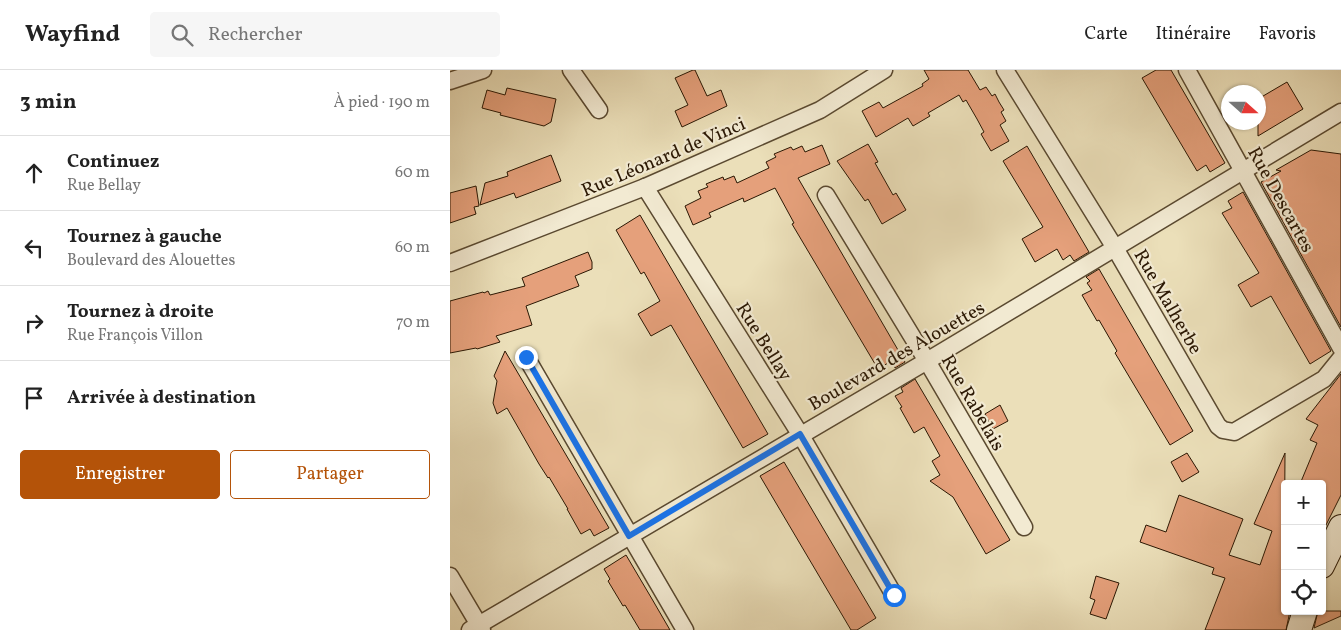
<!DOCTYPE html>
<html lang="fr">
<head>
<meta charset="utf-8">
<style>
	:root { --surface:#fff; --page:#f6f6f6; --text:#222; --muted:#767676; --line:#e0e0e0; --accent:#b45309 }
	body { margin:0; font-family:Vollkorn,serif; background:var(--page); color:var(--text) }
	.controls { position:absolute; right:15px; bottom:15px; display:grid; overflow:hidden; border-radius:5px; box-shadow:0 1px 4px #0004 }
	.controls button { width:45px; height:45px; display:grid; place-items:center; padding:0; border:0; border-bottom:1px solid var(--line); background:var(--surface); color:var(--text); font:25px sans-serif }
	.compass { position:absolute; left:771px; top:15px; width:45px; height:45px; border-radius:50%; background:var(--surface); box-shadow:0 1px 4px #0004; rotate:111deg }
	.stop { position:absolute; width:15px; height:15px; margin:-11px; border:4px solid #1a73e8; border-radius:50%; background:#fff }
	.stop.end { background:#1a73e8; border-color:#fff; box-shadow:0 1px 5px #0008 }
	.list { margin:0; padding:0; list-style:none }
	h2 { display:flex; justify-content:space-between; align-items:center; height:65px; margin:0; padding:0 20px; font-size:21px }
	h2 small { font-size:16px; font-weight:400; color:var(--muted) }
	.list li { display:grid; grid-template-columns:32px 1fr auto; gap:15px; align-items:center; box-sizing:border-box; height:75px; padding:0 20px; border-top:1px solid var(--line) }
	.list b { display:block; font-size:19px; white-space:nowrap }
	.list p { margin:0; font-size:16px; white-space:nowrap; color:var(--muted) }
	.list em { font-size:16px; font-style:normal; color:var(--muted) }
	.actions { display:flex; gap:10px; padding:15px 20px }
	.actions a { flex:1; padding:11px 0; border:1px solid var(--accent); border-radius:5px; text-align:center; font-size:18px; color:var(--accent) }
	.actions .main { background:var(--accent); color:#fff }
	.icon { flex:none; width:28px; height:28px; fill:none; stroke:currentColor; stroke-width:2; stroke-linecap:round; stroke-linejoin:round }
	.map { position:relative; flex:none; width:891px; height:560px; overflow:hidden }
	header { display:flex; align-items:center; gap:30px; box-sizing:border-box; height:70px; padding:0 25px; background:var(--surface); border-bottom:1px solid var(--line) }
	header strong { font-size:24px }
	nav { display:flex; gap:28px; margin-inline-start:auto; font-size:18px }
	.search { width:350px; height:45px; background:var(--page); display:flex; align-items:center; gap:12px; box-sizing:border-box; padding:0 18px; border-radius:5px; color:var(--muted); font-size:19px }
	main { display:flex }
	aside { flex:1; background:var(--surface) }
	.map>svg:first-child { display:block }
	.building { fill:#e5a07b; stroke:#2a1703 }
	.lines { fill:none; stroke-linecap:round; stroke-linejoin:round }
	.street-casing { stroke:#5a4930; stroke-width:19 }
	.secondary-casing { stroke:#2a1703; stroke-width:26 }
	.street { stroke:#f2ead2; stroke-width:16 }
	.secondary { stroke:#f2ead2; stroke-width:24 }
	.route { stroke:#1a73e8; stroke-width:6 }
	.labels { text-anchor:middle; stroke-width:4.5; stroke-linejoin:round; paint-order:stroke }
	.street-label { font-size:19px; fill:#2a1703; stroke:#f2ead2 }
</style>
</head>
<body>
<header>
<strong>Wayfind</strong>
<div class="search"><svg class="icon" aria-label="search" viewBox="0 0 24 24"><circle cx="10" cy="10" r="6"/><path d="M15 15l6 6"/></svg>Rechercher</div>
<nav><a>Carte</a><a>Itinéraire</a><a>Favoris</a></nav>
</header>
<main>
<aside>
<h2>3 min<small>À pied · 190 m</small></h2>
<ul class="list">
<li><svg class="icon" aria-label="ahead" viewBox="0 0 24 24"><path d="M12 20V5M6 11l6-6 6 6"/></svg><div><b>Continuez</b><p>Rue Bellay</p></div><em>60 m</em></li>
<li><svg class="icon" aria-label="left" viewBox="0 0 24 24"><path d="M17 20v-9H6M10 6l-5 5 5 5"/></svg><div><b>Tournez à gauche</b><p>Boulevard des Alouettes</p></div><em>60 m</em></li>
<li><svg class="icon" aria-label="right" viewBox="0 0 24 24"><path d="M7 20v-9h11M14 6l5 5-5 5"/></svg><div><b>Tournez à droite</b><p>Rue François Villon</p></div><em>70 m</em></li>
<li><svg class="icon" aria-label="arrive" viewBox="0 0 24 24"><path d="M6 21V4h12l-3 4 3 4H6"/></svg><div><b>Arrivée à destination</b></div></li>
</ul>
<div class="actions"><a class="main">Enregistrer</a><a>Partager</a></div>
</aside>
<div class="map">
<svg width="891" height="560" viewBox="0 0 891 560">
	<rect width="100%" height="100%" fill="#ebdfb9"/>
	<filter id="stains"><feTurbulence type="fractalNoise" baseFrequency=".004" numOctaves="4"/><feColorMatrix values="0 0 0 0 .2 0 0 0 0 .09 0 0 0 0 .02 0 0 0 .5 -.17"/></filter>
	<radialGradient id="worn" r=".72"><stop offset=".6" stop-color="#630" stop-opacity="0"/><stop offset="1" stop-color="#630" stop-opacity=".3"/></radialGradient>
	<g class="building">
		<polygon points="243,0 245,0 257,26 271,20 277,36 232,57 225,41 238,35 225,8"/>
		<polygon points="474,0 518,0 530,20 536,17 542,26 545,24 549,32 554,40 551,42 556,51 550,55 559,71 541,81 531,64 534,62 527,49 516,30 513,32 509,25 478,43 480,46 463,56 458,48 426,67 412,41 429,32 433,38 473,16 472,14 479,9"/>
		<polygon points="706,0 721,0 775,93 760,102 756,95 747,101 692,8"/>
		<polygon points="837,12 853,39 808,66 808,29"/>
		<polygon points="57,18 106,29 101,52 94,56 50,45 51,43 32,38 37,20 55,25"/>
		<polygon points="418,74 428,92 425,93 443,125 446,123 456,140 432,154 418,129 415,131 387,91"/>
		<polygon points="372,75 380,94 348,108 455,292 445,298 443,290 428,299 342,154 344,153 325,118 294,132 293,128 259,143 261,147 243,155 235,136 251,128 248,121 258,117 256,114 273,107 274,110 284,106 287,113 319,98 316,92 326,87 324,84 341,77 343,80 352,76 355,82"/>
		<polygon points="577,76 639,182 624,191 620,185 613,190 607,179 585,192 572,169 593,157 553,91"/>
		<polygon points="861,80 891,84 891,257 811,112 831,101 826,100"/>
		<polygon points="101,85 111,111 66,128 64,123 30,135 35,113 58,106 57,102"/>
		<polygon points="26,116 29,136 24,137 26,144 0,153 0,123"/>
		<polygon points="793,122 881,281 860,294 821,226 801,237 788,215 809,203 772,143 782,138 778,131"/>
		<polygon points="190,145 318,364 293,378 221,255 201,266 188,244 210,231 194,202 191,204 166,160"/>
		<polygon points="138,182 142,192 142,199 125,206 129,216 76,236 82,255 46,266 50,272 27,279 26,278 0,283 0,231 33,222 34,223 38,221 40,225 75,216 72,208"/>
		<polygon points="649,199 743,361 720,375 665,283 667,281 649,250 647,251 632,225 642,220 637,213 640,211 636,207"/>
		<polygon points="55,281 159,458 144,466 140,459 131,464 117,439 118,439 99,407 98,408 89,394 57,338 47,344 43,333 47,311 44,306"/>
		<polygon points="891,304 891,425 872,463 872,414 850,414 867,373 860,370 868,355 856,349"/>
		<polygon points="465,309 560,470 536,484 503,427 480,411 490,405 482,391 490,386 474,357 464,363 450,338 452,337 445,326 453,322 451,318"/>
		<polygon points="550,335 558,351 543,359 535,344"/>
		<polygon points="737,383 749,402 732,412 721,392"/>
		<polygon points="835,383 834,541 840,541 836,560 755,560 775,508 762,504 764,498 690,472 696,455 716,462 729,425 793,449 779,485 810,495 822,461 804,454"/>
		<polygon points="334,392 426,548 407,560 401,560 310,406"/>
		<polygon points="176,485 202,529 220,560 190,560 175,535 173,536 158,511 160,509 154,499"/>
		<polygon points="646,506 669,513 656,549 640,544 645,530 640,528"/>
		<polygon points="868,541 891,541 891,546 864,558"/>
	</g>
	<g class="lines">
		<g class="street-casing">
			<g id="street">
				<polyline points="121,0 149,40"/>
				<polyline points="555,0 665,178 768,356 773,360 784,362 874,309 891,288"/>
				<polyline points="737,0 891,278"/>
				<polyline points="0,11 33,0"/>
				<polyline points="195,117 350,364 444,525"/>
				<polyline points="376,125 477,291 574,457"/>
				<polyline points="0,193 195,117 370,40 434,0"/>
				<polyline points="76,287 235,560"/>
				<polyline points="0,506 32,560"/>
				<polyline points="20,560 477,291 891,42"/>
			</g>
		</g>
		<g class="secondary-casing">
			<g id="secondary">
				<polyline points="872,496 891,457"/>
				<polyline points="849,560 855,541"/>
			</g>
		</g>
		<use href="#street" class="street"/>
		<use href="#secondary" class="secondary"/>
	</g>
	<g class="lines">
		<polyline class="route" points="76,287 179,466 350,364 444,525"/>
	</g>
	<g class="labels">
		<g class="street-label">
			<text transform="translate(213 86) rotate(-23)" y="7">Rue Léonard de Vinci</text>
			<text transform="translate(832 129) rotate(61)" y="7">Rue Descartes</text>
			<text transform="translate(719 231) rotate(60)" y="7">Rue Malherbe</text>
			<text transform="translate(315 271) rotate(58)" y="7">Rue Bellay</text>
			<text transform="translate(446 285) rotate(-30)" y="7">Boulevard des Alouettes</text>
			<text transform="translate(524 332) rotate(60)" y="7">Rue Rabelais</text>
		</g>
	</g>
	<rect width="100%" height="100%" filter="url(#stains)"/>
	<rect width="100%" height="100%" fill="url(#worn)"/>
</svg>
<div class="controls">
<button>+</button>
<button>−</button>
<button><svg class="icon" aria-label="locate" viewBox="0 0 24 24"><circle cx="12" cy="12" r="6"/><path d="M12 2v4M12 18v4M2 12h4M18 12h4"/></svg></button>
</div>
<svg class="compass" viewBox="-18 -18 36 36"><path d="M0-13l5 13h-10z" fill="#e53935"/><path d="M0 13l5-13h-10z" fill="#767676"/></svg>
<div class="stop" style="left:444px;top:525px"></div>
<div class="stop end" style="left:76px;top:287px"></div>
</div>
</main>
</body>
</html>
